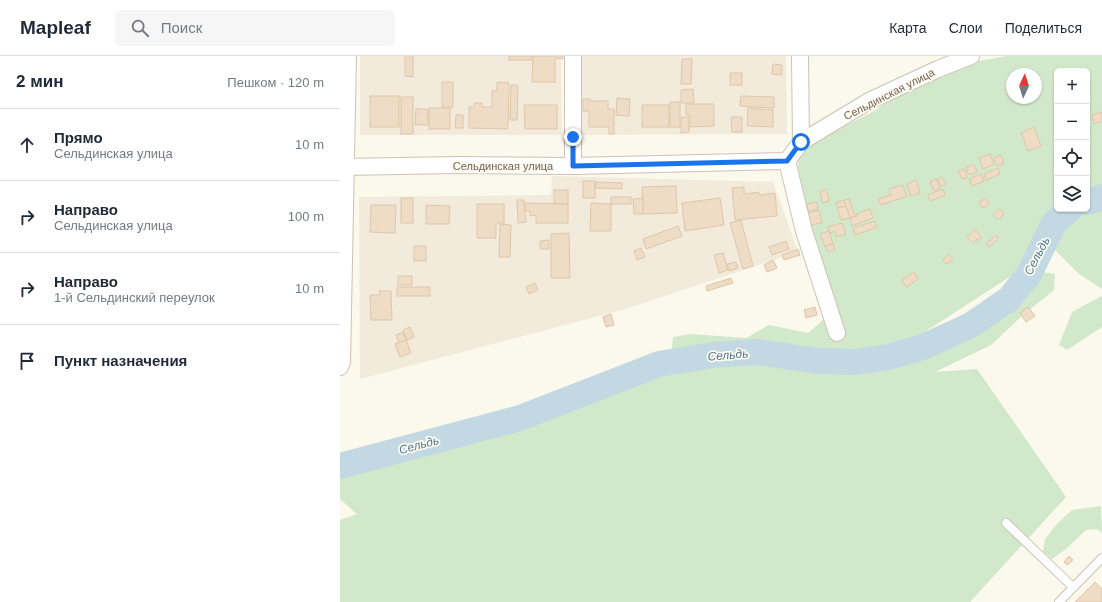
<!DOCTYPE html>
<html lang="ru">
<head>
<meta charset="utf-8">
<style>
	:root { --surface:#fff; --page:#f6f6f7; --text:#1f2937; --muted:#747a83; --line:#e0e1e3 }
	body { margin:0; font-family:Helvetica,sans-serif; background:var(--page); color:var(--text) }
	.controls { position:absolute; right:12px; top:12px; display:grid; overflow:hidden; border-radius:6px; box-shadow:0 1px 3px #0004 }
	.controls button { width:36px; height:36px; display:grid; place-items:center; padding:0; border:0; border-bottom:1px solid var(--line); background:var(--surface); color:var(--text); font:20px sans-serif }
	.compass { position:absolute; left:666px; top:12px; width:36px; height:36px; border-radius:50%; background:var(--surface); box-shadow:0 1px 3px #0004; rotate:4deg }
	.stop { position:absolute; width:12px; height:12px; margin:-9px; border:3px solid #1a73e8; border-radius:50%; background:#fff }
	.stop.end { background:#1a73e8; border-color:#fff; box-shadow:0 1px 4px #0008 }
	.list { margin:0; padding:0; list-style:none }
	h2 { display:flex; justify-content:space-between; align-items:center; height:52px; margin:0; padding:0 16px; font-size:17px }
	h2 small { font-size:13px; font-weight:400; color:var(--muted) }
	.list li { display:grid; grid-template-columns:26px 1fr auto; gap:12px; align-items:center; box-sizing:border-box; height:72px; padding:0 16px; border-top:1px solid var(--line) }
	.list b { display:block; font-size:15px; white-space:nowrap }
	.list p { margin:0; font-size:13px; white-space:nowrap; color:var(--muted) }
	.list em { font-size:13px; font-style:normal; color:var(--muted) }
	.icon { flex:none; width:22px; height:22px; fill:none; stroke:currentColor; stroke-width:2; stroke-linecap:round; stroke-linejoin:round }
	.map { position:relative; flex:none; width:762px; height:546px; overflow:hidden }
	header { display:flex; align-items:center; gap:24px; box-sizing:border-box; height:56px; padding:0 20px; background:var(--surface); border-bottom:1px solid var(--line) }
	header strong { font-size:19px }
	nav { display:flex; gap:22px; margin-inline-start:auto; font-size:14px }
	.search { width:280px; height:36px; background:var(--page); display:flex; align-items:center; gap:10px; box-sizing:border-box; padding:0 14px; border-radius:6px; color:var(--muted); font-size:15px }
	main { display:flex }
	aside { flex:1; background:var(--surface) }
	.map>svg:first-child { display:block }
	.residential { fill:#f2ebdb }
	.green { fill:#d2e8cb; fill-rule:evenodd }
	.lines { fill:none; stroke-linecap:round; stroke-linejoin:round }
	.river { stroke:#c2d9e3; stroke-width:26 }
	.building { fill:#eedcc6; stroke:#dfc6a8 }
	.service-casing { stroke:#cdc2b3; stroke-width:10 }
	.minor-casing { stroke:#cdc2b3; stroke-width:18 }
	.service { stroke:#fff; stroke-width:8 }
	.minor { stroke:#fff; stroke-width:16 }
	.route { stroke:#1a73e8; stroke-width:5 }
	.labels { text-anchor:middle; stroke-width:3.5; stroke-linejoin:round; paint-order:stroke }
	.street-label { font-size:11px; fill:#746351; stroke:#fefbf3 }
	.water-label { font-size:12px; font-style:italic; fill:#50788b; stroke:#fefbf3 }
</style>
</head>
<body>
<header>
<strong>Mapleaf</strong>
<div class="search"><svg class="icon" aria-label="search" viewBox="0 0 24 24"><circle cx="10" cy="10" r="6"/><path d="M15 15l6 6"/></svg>Поиск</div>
<nav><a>Карта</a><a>Слои</a><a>Поделиться</a></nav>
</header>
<main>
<aside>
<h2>2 мин<small>Пешком · 120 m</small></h2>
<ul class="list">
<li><svg class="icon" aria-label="ahead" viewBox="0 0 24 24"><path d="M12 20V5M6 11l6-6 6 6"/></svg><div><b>Прямо</b><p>Сельдинская улица</p></div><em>10 m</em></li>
<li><svg class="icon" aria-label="right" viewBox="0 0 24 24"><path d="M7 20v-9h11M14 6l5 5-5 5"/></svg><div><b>Направо</b><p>Сельдинская улица</p></div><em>100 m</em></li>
<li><svg class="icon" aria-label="right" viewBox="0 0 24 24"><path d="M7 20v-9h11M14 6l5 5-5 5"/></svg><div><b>Направо</b><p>1-й Сельдинский переулок</p></div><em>10 m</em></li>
<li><svg class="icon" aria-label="arrive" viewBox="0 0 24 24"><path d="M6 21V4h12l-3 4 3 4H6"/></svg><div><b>Пункт назначения</b></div></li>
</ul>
</aside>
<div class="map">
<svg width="762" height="546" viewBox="0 0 762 546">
	<rect width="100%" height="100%" fill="#fbf8ec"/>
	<g class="residential">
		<polygon points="20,0 221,0 222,79 20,79"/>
		<polygon points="242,0 446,0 447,78 242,79"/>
		<polygon points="212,120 433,126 458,196 286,253 20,323 19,141 211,139"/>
	</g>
	<g class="green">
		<path d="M666 0H762V233L739 218 713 192 693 191 682 213 577 281 538 290 583 291 631 269 669 243 689 218 702 216 715 218 714 234 683 259 651 289 595 316 637 313 726 441 630 546H0V464L17 458 0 443V410L180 362 319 308 331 299 333 281 351 278 406 282 429 269 468 277 483 264 501 275 468 160 458 112V104L466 90 536 54 550 43 636 5 651 3ZM717 15H747V153H717ZM672 18H696V42H672Z"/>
		<polygon points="762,240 762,271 727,294 719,289 732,256"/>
		<polygon points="761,450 762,477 757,473 746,474 726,493 712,503 703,496 705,483 717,468 732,454"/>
	</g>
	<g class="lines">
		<g class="river">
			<polyline points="747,146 762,141"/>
			<polyline points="0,410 180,362 319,308 373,299 418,296 478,305 516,306 548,301 583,291 631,269 669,243 689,218 714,167 730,153"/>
		</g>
	</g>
	<g class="building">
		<polygon points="65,0 73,0 73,21 65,20"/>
		<rect x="169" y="0" width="23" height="4"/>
		<polygon points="193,0 223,0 223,3 215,2 215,26 192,26"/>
		<polygon points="342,3 352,3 351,28 341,28"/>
		<polygon points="433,8 442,9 442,19 432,18"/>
		<rect x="390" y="17" width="12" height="12"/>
		<rect x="102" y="26" width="11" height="25"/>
		<polygon points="157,26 169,27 168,73 129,72 129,51 134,51 134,47 142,47 142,51 152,51 152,35 157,35"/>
		<polygon points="171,29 178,29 177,64 170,64"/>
		<polygon points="353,33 354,47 341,47 341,34"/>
		<rect x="30" y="40" width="29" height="31"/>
		<polygon points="401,40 434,41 434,52 400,50"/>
		<rect x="61" y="41" width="12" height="37"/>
		<polygon points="277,42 290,43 289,60 276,59"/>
		<polygon points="243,43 250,43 250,45 268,45 268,53 274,53 274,78 269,78 269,71 249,71 249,55 243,55"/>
		<rect x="330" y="46" width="10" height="25"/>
		<polygon points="346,48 374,48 374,70 350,71 350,59 346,59"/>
		<polygon points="184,49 217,49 217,73 185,73"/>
		<rect x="302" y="49" width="27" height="22"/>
		<rect x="89" y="52" width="21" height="21"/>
		<polygon points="408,52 433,54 433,71 407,70"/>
		<polygon points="76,53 88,53 88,69 75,69"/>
		<polygon points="762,56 762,65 754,68 752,59"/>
		<polygon points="116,59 123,59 123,72 115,72"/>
		<polygon points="341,61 349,61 349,76 341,77"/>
		<polygon points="391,61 402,61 402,76 392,76"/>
		<polygon points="694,71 701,90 688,95 681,77"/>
		<polygon points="650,98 654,108 643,113 639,102"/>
		<polygon points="661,99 664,107 657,110 654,102"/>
		<polygon points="634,108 637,116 629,119 626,112"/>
		<polygon points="658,112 660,118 646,124 644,118"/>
		<polygon points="624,113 627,121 622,123 618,115"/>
		<polygon points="641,118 644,125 632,130 629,123"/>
		<polygon points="602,121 606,128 601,130 598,123"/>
		<polygon points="596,123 600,132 594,135 590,126"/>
		<polygon points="576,124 580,137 571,140 567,128"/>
		<rect x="243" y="125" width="12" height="17"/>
		<polygon points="256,126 282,127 282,133 255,132"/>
		<polygon points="562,129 567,140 541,149 538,143 551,139 549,133"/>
		<polygon points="336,130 337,157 303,158 302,131"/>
		<polygon points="404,131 404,138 419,136 419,139 435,137 437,160 395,164 392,132"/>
		<polygon points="603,133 605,139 590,145 588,139"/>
		<rect x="214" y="134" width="14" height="14"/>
		<polygon points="487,134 489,145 482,147 480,135"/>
		<rect x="271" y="141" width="20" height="7"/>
		<rect x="61" y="142" width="12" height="25"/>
		<polygon points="303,142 303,158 294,158 293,143"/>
		<polygon points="380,142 384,169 345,175 342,147"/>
		<polygon points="646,142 649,149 642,152 639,146"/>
		<polygon points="509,143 515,160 510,162 504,144"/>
		<polygon points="177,144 184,144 186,166 178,167"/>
		<polygon points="504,144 506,150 498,152 496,147"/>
		<polygon points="477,146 478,153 468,155 467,148"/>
		<polygon points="185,147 228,148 228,167 196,167 196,159 190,160 190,155 185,155"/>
		<polygon points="251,147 271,148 271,175 250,175"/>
		<polygon points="137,148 164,148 164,167 156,167 156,182 137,182"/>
		<polygon points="31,149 56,149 55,177 30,176"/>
		<polygon points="86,149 110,150 109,168 86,168"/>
		<polygon points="506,150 510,162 501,164 497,152"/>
		<polygon points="530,153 533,162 512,170 510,162 517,160 516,158"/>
		<polygon points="660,153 664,158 658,164 653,159"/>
		<polygon points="479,154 482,167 470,169 468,157"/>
		<polygon points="401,164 413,210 403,213 390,167"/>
		<polygon points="535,165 537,171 515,179 513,172"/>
		<polygon points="502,167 506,178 496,181 495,175 490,177 488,171"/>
		<polygon points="160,168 171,169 170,201 159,201"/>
		<polygon points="338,170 342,180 306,193 303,183"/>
		<polygon points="635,173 642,182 638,185 637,183 633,187 627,181"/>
		<polygon points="489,175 493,188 485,191 480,178"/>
		<polygon points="229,177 230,222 211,222 211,178"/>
		<polygon points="656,179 659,182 649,191 646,188"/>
		<polygon points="209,184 209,193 200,193 200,185"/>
		<polygon points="446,185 449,193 432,199 429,191"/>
		<polygon points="493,188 495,194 488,196 486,190"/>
		<rect x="74" y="190" width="12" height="15"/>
		<polygon points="301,192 305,201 297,204 294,195"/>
		<polygon points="458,193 460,199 444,204 442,199"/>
		<polygon points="383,197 388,214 379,217 374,199"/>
		<polygon points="609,198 613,203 607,208 603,204"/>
		<polygon points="433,204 437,212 427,216 424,209"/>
		<polygon points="396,206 398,212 389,215 387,208"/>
		<polygon points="574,216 578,223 566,231 562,224"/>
		<rect x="58" y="220" width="14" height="9"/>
		<polygon points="391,222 393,227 367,235 366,230"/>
		<polygon points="195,227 198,234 189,238 186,231"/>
		<rect x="57" y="231" width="33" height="9"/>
		<polygon points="39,235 51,235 52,264 31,264 30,239 40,239"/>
		<polygon points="475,251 477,259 466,262 464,254"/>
		<polygon points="688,251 695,260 686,266 680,257"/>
		<polygon points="271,258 274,269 266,271 263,261"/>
		<polygon points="70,271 74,281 67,284 63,274"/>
		<polygon points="63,276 66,284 59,287 56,279"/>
		<polygon points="66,284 71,297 60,301 55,288"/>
		<polygon points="729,500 733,504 727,509 724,506"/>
		<polygon points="755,526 762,533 762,546 735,546"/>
	</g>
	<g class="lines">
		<g class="service-casing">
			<g id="service">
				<polyline points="666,467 733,531"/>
				<polyline points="719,546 762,502"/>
			</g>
		</g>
		<g class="minor-casing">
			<g id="minor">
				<polyline points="460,0 461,86"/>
				<polyline points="447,105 464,175 497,277"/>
				<polyline points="233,110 233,0"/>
				<polyline points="0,111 119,109 233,110 447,105 461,86 529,45 598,13 631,0"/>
				<polyline points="0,311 2,306 8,0"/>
			</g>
		</g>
		<use href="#service" class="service"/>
		<use href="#minor" class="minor"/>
	</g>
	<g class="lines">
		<polyline class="route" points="233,81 233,110 447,105 461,86"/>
	</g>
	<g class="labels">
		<g class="street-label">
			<text transform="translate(549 38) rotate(-27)" y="4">Сельдинская улица</text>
			<text x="163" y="114">Сельдинская улица</text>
		</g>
		<g class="water-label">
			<text transform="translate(697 200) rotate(-62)" y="4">Сельдь</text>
			<text transform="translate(388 299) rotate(-5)" y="4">Сельдь</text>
			<text transform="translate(79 389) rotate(-15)" y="4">Сельдь</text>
		</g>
	</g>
</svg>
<div class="controls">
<button>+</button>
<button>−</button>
<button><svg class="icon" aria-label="locate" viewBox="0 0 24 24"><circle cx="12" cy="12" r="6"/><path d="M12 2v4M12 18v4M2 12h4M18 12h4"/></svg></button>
<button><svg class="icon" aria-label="layers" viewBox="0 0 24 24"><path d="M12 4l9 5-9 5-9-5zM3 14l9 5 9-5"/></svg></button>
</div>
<svg class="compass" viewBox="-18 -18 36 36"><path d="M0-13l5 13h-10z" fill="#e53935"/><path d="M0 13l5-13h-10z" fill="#747a83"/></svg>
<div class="stop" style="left:461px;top:86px"></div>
<div class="stop end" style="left:233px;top:81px"></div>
</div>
</main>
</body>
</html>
